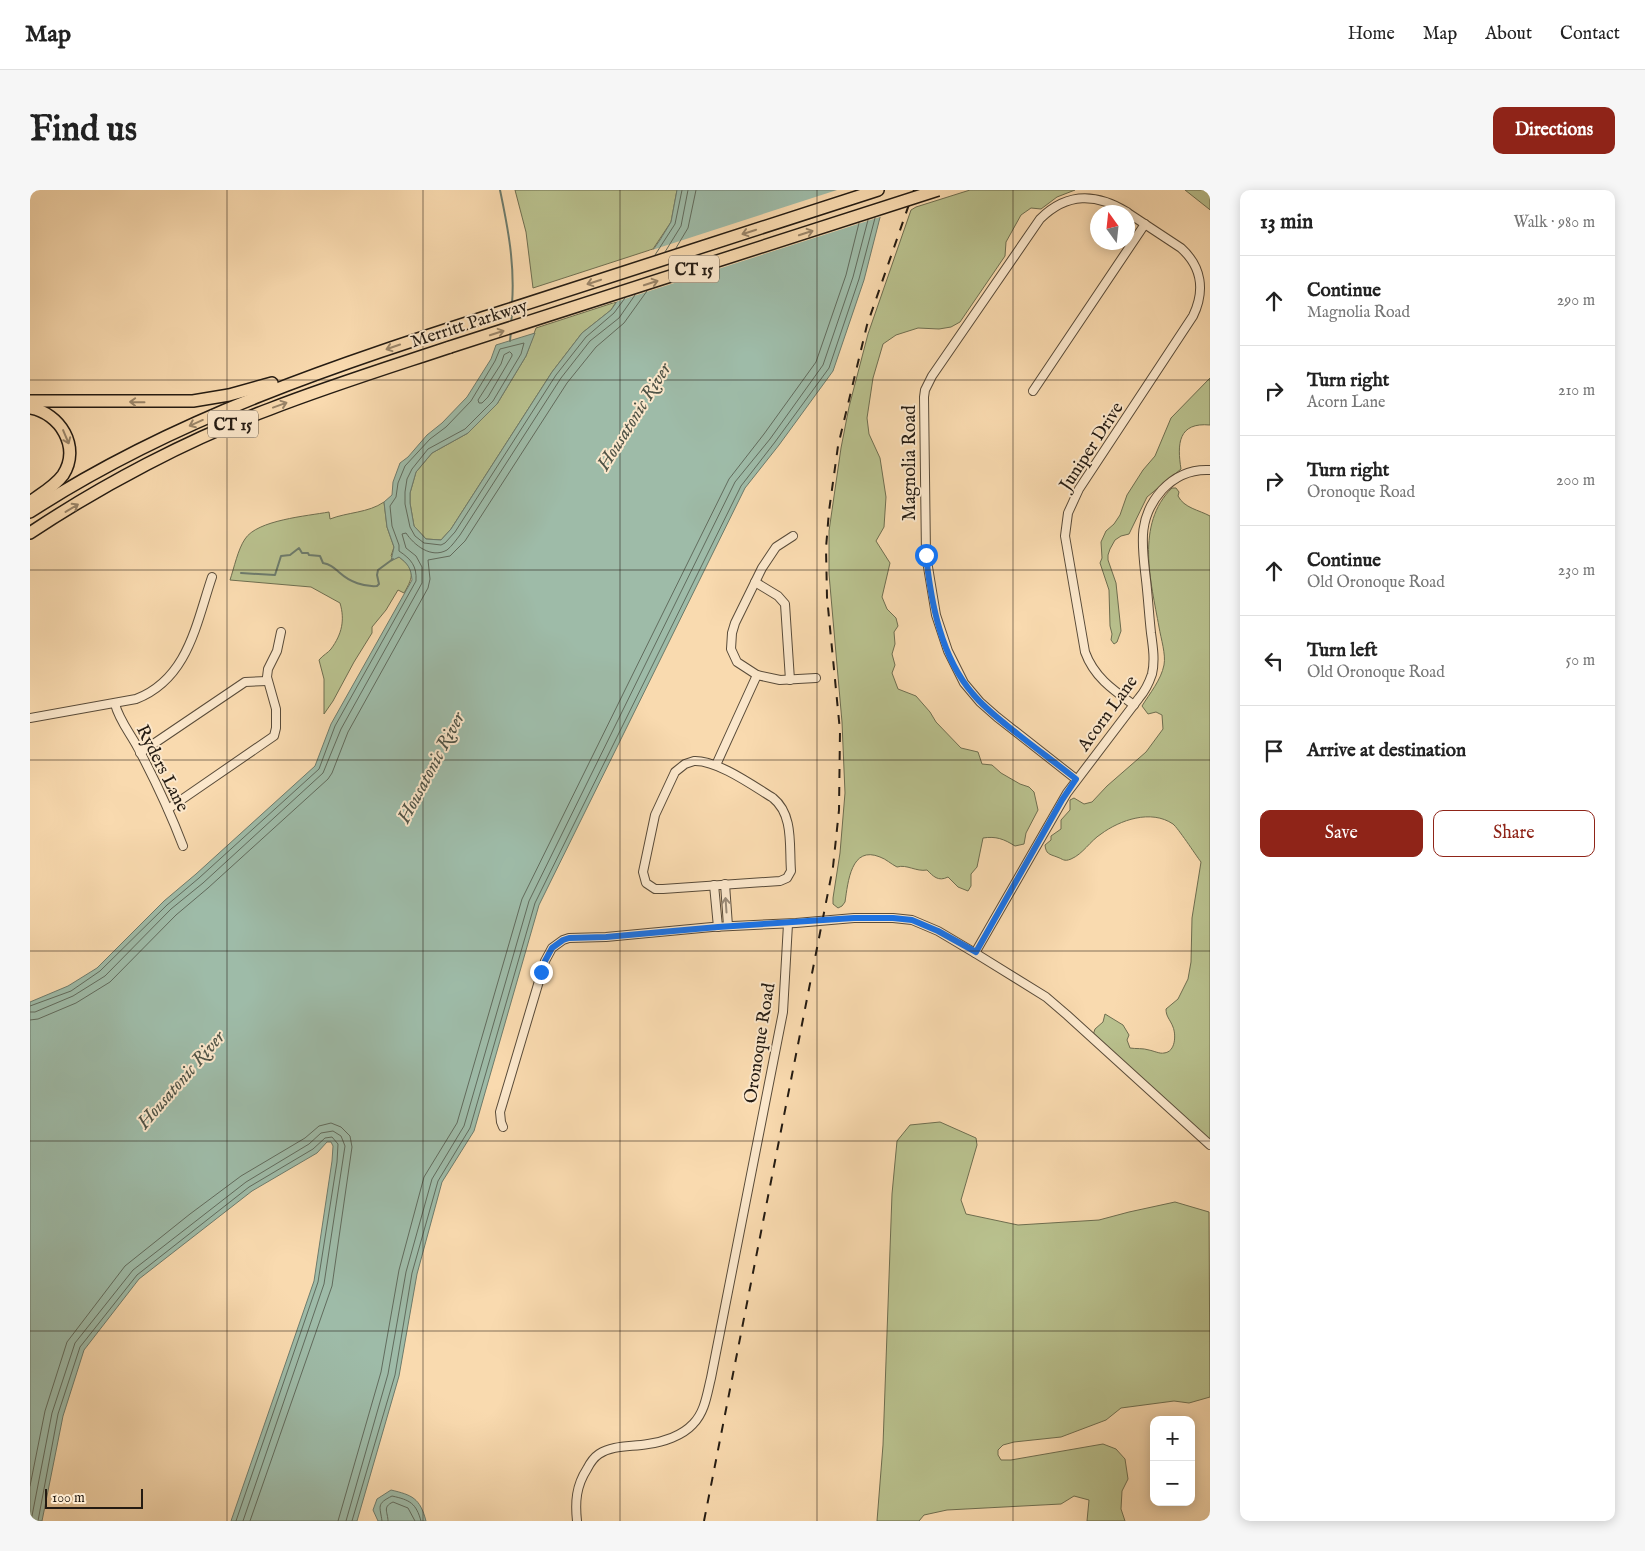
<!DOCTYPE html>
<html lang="en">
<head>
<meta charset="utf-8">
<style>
	:root { --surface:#fff; --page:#f6f6f6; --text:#222; --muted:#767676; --line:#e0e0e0; --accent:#8f2418 }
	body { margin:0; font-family:"IM FELL English",serif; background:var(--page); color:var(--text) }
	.controls { position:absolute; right:15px; bottom:15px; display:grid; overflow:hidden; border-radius:10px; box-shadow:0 2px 12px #0003 }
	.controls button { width:45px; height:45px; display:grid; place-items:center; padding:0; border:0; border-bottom:1px solid var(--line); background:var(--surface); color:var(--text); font:25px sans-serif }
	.compass { position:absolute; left:1060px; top:15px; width:45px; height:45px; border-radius:50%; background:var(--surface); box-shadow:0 2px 12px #0003; rotate:345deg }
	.scale { position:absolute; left:15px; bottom:12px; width:98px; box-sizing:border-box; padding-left:5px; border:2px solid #241b12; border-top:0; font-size:14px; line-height:18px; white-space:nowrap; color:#241b12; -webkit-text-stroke:4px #fbe7cb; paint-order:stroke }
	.stop { position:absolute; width:15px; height:15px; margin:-11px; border:4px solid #1a73e8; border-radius:50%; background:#fff }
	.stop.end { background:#1a73e8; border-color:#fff; box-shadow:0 1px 5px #0008 }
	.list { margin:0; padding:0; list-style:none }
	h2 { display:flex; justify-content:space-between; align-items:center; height:65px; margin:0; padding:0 20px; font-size:21px }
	h2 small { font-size:16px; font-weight:400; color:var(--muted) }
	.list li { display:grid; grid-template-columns:32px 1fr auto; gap:15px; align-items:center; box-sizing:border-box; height:90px; padding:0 20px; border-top:1px solid var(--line) }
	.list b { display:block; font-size:19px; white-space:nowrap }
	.list p { margin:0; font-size:16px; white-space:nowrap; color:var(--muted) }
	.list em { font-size:16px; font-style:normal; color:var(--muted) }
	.actions { display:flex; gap:10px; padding:15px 20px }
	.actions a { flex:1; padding:11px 0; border:1px solid var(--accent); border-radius:10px; text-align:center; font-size:18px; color:var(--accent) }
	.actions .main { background:var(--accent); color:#fff }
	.icon { flex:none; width:28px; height:28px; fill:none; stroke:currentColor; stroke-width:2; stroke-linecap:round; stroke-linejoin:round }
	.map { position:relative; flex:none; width:1180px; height:1331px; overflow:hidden; border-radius:10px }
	header { display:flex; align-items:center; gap:30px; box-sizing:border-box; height:70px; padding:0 25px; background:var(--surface); border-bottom:1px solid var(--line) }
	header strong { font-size:24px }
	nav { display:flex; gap:28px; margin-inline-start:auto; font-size:18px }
	.intro { display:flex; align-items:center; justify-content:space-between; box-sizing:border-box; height:120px; padding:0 30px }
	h1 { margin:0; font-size:35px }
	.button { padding:12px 22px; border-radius:10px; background:var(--accent); color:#fff; font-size:18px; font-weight:700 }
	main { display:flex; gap:30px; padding:0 30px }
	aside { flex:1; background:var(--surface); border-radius:10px; box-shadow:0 2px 12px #0003 }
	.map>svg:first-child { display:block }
	.green { fill:#b9c18e; stroke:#6e6e50 }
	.water { fill:#9ebba8; stroke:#6d7b6c }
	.pier { fill:#f9daaf }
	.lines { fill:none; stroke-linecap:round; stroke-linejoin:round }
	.shore { stroke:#616b5d; stroke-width:1 }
	.stream { stroke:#6d7b6c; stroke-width:2 }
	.minor-casing { stroke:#594b39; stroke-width:10 }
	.highway-casing { stroke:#241b12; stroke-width:14 }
	.minor { stroke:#fbe7cb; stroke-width:8 }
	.highway { stroke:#f9daaf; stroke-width:11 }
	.rail { stroke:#241b12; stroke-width:2; stroke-dasharray:9 9; stroke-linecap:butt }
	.highway-bridge-casing { stroke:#241b12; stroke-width:14; stroke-linecap:butt }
	.highway-bridge { stroke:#f9daaf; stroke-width:11 }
	.oneway { stroke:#998468 }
	.oneway2 { stroke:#9a8b78 }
	.route { stroke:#1a73e8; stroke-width:6 }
	.grid { fill:none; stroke:#241b12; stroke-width:1; stroke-opacity:0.55 }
	.labels { text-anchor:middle; stroke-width:4; stroke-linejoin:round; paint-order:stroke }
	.shield { fill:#fbe7cb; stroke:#64584a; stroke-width:1 }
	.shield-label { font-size:16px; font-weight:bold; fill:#241b12 }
	.street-label { font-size:18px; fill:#241b12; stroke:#fbe7cb }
	.water-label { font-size:19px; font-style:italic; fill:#4f5346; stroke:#fbe7cb }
</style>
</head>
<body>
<header>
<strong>Map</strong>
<nav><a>Home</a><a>Map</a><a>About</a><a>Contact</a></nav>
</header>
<div class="intro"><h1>Find us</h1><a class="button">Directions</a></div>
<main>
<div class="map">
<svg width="1180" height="1331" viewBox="0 0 1180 1331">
	<rect width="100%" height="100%" fill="#f9daaf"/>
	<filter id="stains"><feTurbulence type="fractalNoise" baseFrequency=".004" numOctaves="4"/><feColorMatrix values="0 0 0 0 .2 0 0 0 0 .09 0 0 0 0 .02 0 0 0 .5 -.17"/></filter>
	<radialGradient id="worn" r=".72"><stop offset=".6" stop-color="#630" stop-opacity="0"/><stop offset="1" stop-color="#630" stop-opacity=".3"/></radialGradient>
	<g class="green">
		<polygon points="485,0 647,0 641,32 623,59 503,98 496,42"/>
		<path d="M940 0H1045L1027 7 1011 19 1001 18 991 25 976 52 975 66 930 132 921 137 909 139 888 138 866 145 853 154 843 188 837 228 839 244 850 268 856 307 854 337 846 351 860 373 852 407 857 419 866 428 868 436 864 442 865 454 862 464 865 475 862 483 868 499 886 506 900 522 906 532 931 558 948 562 952 574 962 575 971 583 990 594 999 597 1004 602 1008 620 996 643 994 654 985 656C974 649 966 646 953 648L947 677 941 684V696L938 701 928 697 918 687C908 692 903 686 897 680 886 682 877 674 867 677 861 674 856 669 850 667 821 655 818 692 815 712L812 716 808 718 803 714V708L810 663 815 603 812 532 799 384V341L811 258 819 217 838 144 881 20 886 17Z"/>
		<polygon points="1155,0 1180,0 1180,20 1179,19"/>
		<polygon points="586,112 581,120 552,143 522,182 421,339 411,350 396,349 384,336 380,313 380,303 386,282 402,263 438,243 467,214 496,166 506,138"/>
		<path d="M1180 188V235C1148 232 1147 254 1151 279L1117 307 1099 344 1091 346 1085 350 1080 359 1078 365V370L1086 393 1091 441 1087 452 1084 454 1081 450 1082 444 1080 436 1079 400 1070 373 1072 368 1071 352 1076 341 1084 334 1090 325 1097 305 1113 280 1125 266 1141 228Z"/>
		<path d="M1142 298H1146L1149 302 1148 306C1154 318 1169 320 1180 326V951L1063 845 1065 839 1073 832 1075 824 1093 835 1099 845 1097 850 1100 858C1106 859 1113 858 1119 860 1124 861 1130 864 1134 863 1146 862 1146 844 1143 837 1140 829 1136 827 1136 819L1148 809 1158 789 1161 772 1162 728 1171 672C1165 664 1148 638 1143 634 1121 619 1090 630 1071 644 1060 651 1053 664 1041 669 1034 672 1033 669 1027 667 1019 664 1016 664 1015 655L1021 650V646L1031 639V630L1040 620V610L1044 608 1054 614 1062 612 1077 596 1116 562 1133 539 1132 525 1126 522 1118 524 1112 516C1120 503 1131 490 1134 475 1136 464 1131 449 1129 437 1121 392 1105 334 1142 298Z"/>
		<path d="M354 312 357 337 364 357 361 366 364 369 369 367C385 379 384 386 374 403L368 400 356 420 342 437V443L324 472 303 511 294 524V489L289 470C293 465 298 463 301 459 312 444 315 430 310 413L281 397 200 390C204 378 208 359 215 349 227 330 277 326 299 322L300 329C318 322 338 323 354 312Z"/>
		<polygon points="910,932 946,948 947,955 931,1010 936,1024 988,1035 1069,1030 1099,1022 1145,1012 1179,1022 1180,1207 1159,1213 1144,1211 1091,1218 1076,1230 1031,1247 984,1252 973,1255 968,1260 968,1265 971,1270 981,1270 1073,1254 1086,1259 1095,1269 1098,1289 1092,1301 1091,1319 1095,1331 1057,1331 1059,1310 1044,1306 1031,1314 917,1320 894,1325 889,1331 847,1331 853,1255 862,1004 867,951 880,935"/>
	</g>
	<g class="water">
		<path d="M647 0H857L834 90 803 181 749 255 715 298 509 715 444 941 412 992 387 1084 369 1186 327 1331H201L284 1091 302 971 303 956 301 952H297L287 963 222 1001 109 1089 54 1160 33 1226 12 1331H0V812L38 796 67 778 134 711 166 684 285 576 301 534 382 390C381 378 378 374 369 367L361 371 364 357 357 337 354 312 362 305 363 292 370 273 378 267 397 245 412 233 437 207 461 169 466 155 505 143 496 166 467 214 438 243 402 263 386 282 380 303V313L384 336 396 349 411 350 421 339 522 182 552 143 581 120 630 50 641 32Z"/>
		<path d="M361 1300C382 1305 390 1308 396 1331H348L343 1320 347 1309Z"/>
	</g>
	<polygon class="pier" points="807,0 859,0 853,26 582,113 619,61"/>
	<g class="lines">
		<g class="shore">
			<polyline points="646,58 658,38 666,0"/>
			<polyline points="635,62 651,36 658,0"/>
			<polyline points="625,65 645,34 652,0"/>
			<polygon points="480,162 482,164 482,166 458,207 452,213 449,213 448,210 471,174 474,165"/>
			<path d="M0 816 41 801 70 781 137 715 169 688 289 579 305 536 386 391C387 376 381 369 369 361V355L362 336 360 316 366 307 368 293 375 276 400 249 416 237 441 211 465 171 470 159 494 153 491 164 463 211 435 239 398 259 382 279 377 289 375 302V314L380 337 385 346 394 353 411 355 415 353 425 342 526 185 556 147 584 123 595 108"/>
			<path d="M0 822H5L43 806 75 786 141 719 173 693 293 583 311 539 392 393V377L386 366 376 358 372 344 376 343C384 355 401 369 417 360 422 356 426 350 430 345L531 188 560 151 589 128 605 105"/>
			<polyline points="0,830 8,829 46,813 80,792 146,725 178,698 298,589 302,583 318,542 398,398 400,389 398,370 420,366 435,351 537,193 566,157 594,133 617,101"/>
			<polyline points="0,1296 15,1221 37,1152 95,1076 160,1024 211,986 275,948 289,936 301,933 311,937 320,946 322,957 302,1096 220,1331"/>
			<polyline points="1,1331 22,1223 45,1153 103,1080 216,992 279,954 291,943 303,941 311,946 315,956 294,1094 213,1331"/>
			<polyline points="8,1331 28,1224 50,1157 107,1085 219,997 283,959 295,948 302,947 308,954 307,972 288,1092 206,1331"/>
			<polyline points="308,1331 351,1182 369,1080 394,987 427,933 492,709 699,289 734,244 786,172 816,85 829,33"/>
			<polyline points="316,1331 358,1184 376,1082 402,989 434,936 499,711 705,292 740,249 793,175 823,87 838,30"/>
			<polyline points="322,1331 365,1185 382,1083 408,991 440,938 505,713 711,296 745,252 799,178 829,89 845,28"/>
			<path d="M352 1331C350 1316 346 1314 362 1306 380 1310 386 1313 391 1331"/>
			<path d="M358 1331C358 1322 352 1317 363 1312L378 1318 385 1331"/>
		</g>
		<g class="stream">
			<path d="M470 0C478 38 485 75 482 114"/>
			<polyline points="481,134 482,124"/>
			<polyline points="480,151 481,141"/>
			<path d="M211 383 245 385 251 366 260 365 269 358 272 363H278L279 365 290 366 293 373C302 375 304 378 310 383 320 392 334 397 347 396L349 394 347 385 348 380 363 369"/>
		</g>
		<g class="minor-casing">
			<g id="minor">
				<path d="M1098 23 1151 58C1172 77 1175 101 1163 126L1049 299 1038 323 1035 346 1055 462C1064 487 1083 500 1104 515"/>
				<polyline points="1003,201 1115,34"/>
				<polyline points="763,346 746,357 732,378 705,433 702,443 701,459 707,472 727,485 750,490 786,488"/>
				<polyline points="725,392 748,406 755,414 760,490"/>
				<path d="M85 514C89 530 100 543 108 558 125 590 140 622 153 656"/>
				<path d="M0 528 106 509C158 489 166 434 182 387"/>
				<polyline points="110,563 215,492 237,491"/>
				<path d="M664 571C687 570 722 595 743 608 764 625 759 656 761 681L757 688 750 691 633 699H625L616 693 613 682 625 625 645 582 655 574Z"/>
				<polyline points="686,575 727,485"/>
				<path d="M1046 589 967 527 950 512 934 493 918 461 906 425 896 365 894 207 895 200 902 186 1010 29C1037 2 1066 3 1097 22"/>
				<polyline points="138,619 244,546 246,538 246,519 237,487 238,479 247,461 251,442"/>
				<polyline points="695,694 698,736"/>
				<polyline points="684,695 688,737"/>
				<path d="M945 763 1037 603 1109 508C1115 501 1119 493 1122 484 1125 471 1123 457 1121 443 1119 425 1118 407 1116 390 1112 355 1107 328 1132 300 1145 286 1162 279 1180 280"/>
				<polyline points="473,937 471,932 470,922 515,771 522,758 533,750 539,748 576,747 682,737 766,733 824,728 863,728 882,730 908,741 945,763 1016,807 1037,825 1180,955"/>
				<path d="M547 1331C545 1312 546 1296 557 1279 560 1273 563 1268 569 1264 583 1255 601 1257 618 1254 633 1252 652 1246 663 1234 675 1222 677 1204 681 1188L753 822 758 734"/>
			</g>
		</g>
		<g class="highway-casing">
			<g id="highway">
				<polyline points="0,211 163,211 199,205 242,193"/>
				<path d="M0 218C30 223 51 257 33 285 25 296 11 304 0 312"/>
				<path d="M0 322C146 227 309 174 474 121 599 81 723 40 848 0"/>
				<path d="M0 343C72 295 159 249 240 219 299 196 360 177 420 157"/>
			</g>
		</g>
		<use href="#minor" class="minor"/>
		<use href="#highway" class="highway"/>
		<polyline class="rail" points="674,1331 803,677 809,620 810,541 797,407 796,358 799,321 808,256 837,135 884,0"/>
		<g class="highway-bridge-casing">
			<polyline id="highway-bridge" points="420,157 908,0"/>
		</g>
		<use href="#highway-bridge" class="highway-bridge"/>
	</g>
	<defs><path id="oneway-shaft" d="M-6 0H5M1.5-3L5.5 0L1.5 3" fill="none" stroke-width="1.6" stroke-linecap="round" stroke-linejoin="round" transform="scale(1.25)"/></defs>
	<g class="oneway">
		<use href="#oneway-shaft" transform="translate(719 42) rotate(162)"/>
		<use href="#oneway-shaft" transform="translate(776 43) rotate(-18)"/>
		<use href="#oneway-shaft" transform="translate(564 92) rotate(162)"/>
		<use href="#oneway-shaft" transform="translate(621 93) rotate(-18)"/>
		<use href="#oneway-shaft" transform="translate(467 143) rotate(-18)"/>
		<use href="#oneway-shaft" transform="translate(363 157) rotate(161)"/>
		<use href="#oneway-shaft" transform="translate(107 212) rotate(-179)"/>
		<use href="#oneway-shaft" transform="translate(250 215) rotate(-20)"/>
		<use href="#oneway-shaft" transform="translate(166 233) rotate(156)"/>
		<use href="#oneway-shaft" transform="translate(36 247) rotate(67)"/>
		<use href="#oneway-shaft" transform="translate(42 318) rotate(-31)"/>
	</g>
	<use class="oneway2" href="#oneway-shaft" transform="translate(696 715) rotate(-94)"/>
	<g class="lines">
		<path class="route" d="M511 782 515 771 522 758 533 750 539 748 576 747 688 737 824 728H863L882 730 908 741 946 762 1032 610 1046 589C1027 574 1008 560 989 545 973 532 956 520 943 504 911 467 901 413 896 365"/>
	</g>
	<path class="grid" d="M197 0V1331M393 0V1331M590 0V1331M787 0V1331M983 0V1331M0 190H1180M0 380H1180M0 570H1180M0 761H1180M0 951H1180M0 1141H1180"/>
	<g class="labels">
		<g class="shield">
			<rect x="639" y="65.5" width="50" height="27" rx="4"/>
			<rect x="178" y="220.5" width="50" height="27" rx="4"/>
		</g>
		<g class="shield-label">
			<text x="664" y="85">CT 15</text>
			<text x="203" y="240">CT 15</text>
		</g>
		<g class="street-label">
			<text transform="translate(439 133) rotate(-18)" y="6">Merritt Parkway</text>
			<text transform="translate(1061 256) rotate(-57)" y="6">Juniper Drive</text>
			<text transform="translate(879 273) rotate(-90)" y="6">Magnolia Road</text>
			<text transform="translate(1077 523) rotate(-54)" y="6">Acorn Lane</text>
			<text transform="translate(133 578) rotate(63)" y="6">Ryders Lane</text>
			<text transform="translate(729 853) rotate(-81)" y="6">Oronoque Road</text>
		</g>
		<g class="water-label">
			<text transform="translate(603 226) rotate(-58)" y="7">Housatonic River</text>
			<text transform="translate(400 577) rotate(-62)" y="7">Housatonic River</text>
			<text transform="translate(150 889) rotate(-49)" y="7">Housatonic River</text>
		</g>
	</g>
	<rect width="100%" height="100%" filter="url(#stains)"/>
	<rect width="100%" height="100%" fill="url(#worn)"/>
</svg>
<div class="controls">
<button>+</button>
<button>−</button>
</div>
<svg class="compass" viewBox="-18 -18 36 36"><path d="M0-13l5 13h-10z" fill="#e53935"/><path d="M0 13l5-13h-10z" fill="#767676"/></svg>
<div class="scale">100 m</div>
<div class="stop" style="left:896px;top:365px"></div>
<div class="stop end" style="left:511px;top:782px"></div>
</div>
<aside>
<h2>13 min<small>Walk · 980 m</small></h2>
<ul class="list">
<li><svg class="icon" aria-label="ahead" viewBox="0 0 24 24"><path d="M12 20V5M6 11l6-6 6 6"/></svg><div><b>Continue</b><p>Magnolia Road</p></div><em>290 m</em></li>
<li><svg class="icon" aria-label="right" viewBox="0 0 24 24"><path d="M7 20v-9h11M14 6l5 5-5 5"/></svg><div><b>Turn right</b><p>Acorn Lane</p></div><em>210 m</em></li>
<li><svg class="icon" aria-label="right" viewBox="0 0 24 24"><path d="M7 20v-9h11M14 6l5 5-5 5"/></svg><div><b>Turn right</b><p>Oronoque Road</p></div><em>200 m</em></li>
<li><svg class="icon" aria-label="ahead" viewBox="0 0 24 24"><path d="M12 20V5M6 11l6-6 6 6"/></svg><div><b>Continue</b><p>Old Oronoque Road</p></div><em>230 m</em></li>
<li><svg class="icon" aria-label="left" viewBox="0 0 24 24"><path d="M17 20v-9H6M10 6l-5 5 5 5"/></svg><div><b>Turn left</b><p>Old Oronoque Road</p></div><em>50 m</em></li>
<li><svg class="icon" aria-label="arrive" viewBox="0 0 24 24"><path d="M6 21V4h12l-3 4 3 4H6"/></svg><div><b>Arrive at destination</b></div></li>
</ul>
<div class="actions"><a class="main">Save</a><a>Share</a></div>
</aside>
</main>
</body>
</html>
